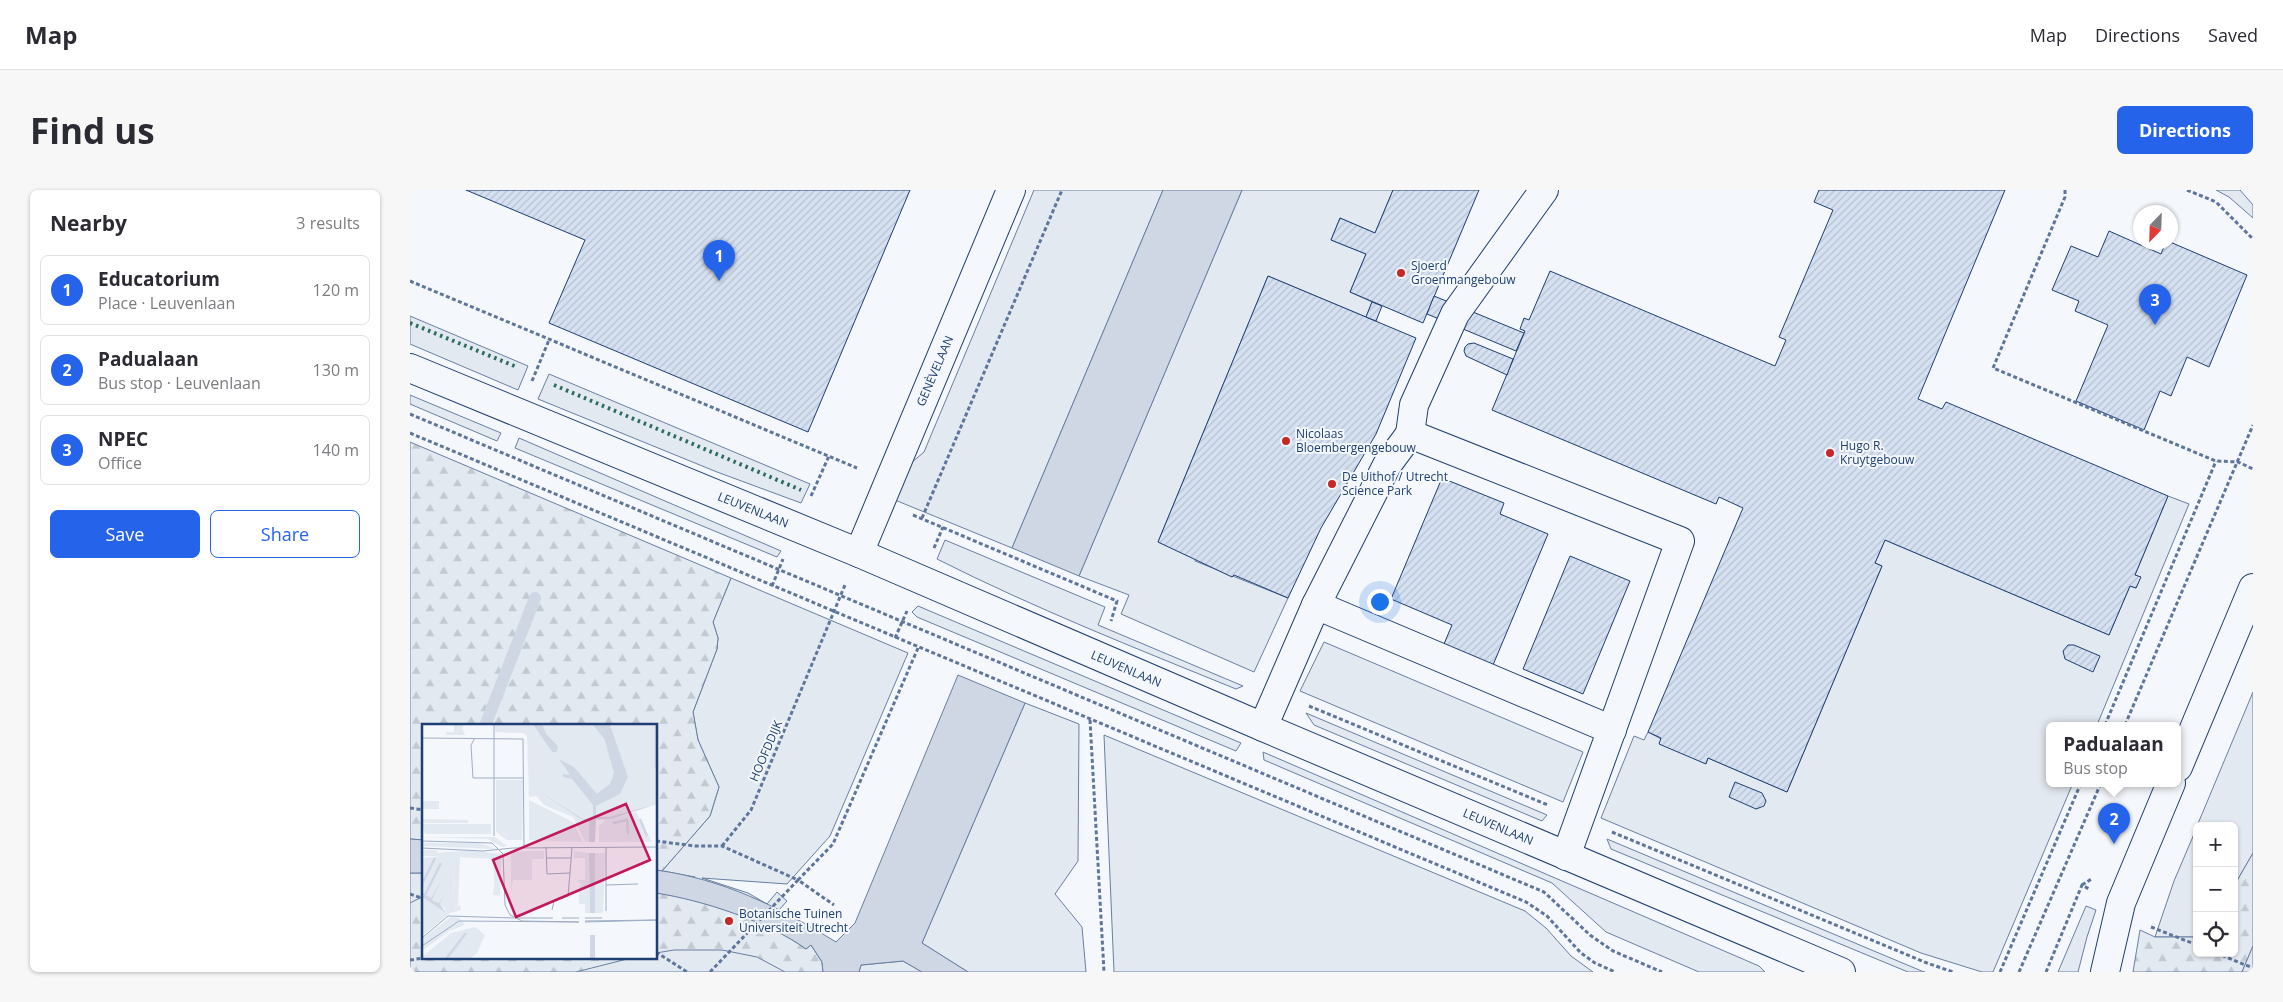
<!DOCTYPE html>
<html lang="en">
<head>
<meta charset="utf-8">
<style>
	:root { --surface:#fff; --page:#f7f7f7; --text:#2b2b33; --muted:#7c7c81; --line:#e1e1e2; --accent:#2563eb }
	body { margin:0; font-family:"Open Sans",sans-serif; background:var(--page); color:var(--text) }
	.controls { position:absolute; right:15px; bottom:15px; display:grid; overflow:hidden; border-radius:8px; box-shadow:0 1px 4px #0004 }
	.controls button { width:45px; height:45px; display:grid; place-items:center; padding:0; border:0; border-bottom:1px solid var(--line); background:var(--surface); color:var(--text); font:25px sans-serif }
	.compass { position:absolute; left:1723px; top:15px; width:45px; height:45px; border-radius:50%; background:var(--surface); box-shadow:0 1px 4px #0004; rotate:203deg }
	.you { position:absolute; left:969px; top:411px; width:18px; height:18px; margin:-12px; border:4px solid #fff; border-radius:50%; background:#1a73e8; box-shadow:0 0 0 8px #1a73e833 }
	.badge { display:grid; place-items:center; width:32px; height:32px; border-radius:50%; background:var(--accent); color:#fff; font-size:16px; font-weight:700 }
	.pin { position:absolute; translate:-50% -41px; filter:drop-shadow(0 1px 2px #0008) }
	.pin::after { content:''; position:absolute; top:26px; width:18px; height:15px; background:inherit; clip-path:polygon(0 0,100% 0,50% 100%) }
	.popup { position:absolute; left:1636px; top:532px; width:135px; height:65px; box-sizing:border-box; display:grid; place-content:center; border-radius:8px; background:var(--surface); filter:drop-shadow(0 1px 4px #0005); font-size:16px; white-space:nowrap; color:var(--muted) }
	.popup b { font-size:19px; color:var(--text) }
	.popup::after { content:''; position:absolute; left:50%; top:100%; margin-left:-10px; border:10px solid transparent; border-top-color:var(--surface) }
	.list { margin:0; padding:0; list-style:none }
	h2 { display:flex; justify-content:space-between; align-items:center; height:65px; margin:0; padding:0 20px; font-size:21px }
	h2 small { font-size:16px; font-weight:400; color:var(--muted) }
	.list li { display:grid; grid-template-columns:32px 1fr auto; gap:15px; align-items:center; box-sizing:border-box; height:70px; margin:0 10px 10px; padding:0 10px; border:1px solid var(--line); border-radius:8px }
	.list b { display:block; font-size:19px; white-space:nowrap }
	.list p { margin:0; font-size:16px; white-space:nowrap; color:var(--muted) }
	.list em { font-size:16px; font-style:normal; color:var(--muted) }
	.actions { display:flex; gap:10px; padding:15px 20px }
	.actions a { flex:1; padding:11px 0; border:1px solid var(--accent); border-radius:8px; text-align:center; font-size:18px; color:var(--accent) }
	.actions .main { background:var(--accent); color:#fff }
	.icon { flex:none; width:28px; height:28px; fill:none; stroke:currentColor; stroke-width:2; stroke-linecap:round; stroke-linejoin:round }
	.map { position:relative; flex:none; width:1843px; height:782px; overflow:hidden; border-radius:8px }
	header { display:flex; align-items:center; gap:30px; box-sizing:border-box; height:70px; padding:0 25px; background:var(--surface); border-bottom:1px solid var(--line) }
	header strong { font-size:24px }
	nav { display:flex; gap:28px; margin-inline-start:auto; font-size:18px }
	.intro { display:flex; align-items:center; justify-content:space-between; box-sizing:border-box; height:120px; padding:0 30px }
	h1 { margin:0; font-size:35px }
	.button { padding:12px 22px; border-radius:8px; background:var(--accent); color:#fff; font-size:18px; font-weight:700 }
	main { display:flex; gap:30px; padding:0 30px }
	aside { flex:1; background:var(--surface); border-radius:8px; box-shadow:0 1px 4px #0004 }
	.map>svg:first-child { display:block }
	.green { fill:#e3e9f0; stroke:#687fa3 }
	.forest { fill:url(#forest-firs); stroke:#687fa3 }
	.parking { fill:#e3e8f0; stroke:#687fa3 }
	.water { fill:#cfd7e4; stroke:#687fa3 }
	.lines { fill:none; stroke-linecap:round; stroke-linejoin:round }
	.stream { stroke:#cfd7e4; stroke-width:12 }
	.building { fill:url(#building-hatch); stroke:#1d3f73 }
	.minor-casing { stroke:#1d3f73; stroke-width:30 }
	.major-casing { stroke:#1d3f73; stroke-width:30 }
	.path { stroke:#5e769c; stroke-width:3; stroke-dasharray:4 2.5; stroke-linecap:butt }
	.minor { stroke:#f4f7fb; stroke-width:28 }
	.major { stroke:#f4f7fb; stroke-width:28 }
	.hedge { stroke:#2c6c60; stroke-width:4; stroke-dasharray:2.5 4; stroke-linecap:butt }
	.poi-dot { fill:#c62828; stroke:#f4f7fb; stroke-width:2 }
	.labels { text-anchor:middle; stroke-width:4; stroke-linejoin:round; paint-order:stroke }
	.poi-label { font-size:12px; fill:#1d3f73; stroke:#f4f7fb; text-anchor:start }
	.street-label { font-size:12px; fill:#1d3f73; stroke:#f4f7fb }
	.inset-river { fill:none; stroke:#cfd7e4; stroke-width:2.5 }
	.inset-road { fill:none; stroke:#9eadc5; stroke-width:1 }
	.view { fill:#c2185b; fill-opacity:0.15; stroke:#c2185b; stroke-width:2.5 }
	.inset-edge { fill:none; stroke:#1d3f73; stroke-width:2.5 }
</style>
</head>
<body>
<header>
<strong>Map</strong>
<nav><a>Map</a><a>Directions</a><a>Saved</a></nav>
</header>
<div class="intro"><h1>Find us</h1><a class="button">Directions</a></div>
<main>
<aside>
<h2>Nearby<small>3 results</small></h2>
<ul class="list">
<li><span class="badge">1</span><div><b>Educatorium</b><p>Place · Leuvenlaan</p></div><em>120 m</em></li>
<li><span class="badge">2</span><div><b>Padualaan</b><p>Bus stop · Leuvenlaan</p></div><em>130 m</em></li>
<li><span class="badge">3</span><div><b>NPEC</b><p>Office</p></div><em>140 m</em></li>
</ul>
<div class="actions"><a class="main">Save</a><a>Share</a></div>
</aside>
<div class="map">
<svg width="1843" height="782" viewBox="0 0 1843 782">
	<defs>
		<pattern id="forest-firs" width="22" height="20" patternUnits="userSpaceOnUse" patternTransform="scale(1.25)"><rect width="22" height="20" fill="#e3e9f0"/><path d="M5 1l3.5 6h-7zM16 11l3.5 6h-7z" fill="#c2c9d1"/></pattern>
		<pattern id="building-hatch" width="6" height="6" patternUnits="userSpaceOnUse" patternTransform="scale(1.25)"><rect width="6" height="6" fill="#d5e0f0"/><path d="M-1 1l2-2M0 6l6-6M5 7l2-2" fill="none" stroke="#b6c1d1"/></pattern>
	</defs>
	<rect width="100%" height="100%" fill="#f4f7fb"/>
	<g class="green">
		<polygon points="624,0 753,0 602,358 485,310 501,273 514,262"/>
		<polygon points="832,0 983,0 965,43 930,28 921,50 956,64 940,102 962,112 956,127 858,86 748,352 785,368 785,371 878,408 844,482 711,424 719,405 669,386"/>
		<polygon points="1806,0 1830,0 1843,15 1843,28 1819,7"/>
		<polygon points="0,126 118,176 108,200 0,154"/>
		<polygon points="139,184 400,294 391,313 307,282 128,209"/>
		<polygon points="0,205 91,243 87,251 0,214"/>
		<polygon points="109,248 371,361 367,367 105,258"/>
		<polygon points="1758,306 1779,314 1687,535 1640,535 1640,593 1663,593 1583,782 1572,782 1511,763 1191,628 1224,546 1234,550 1238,542 1296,573 1298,568 1377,602 1472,376 1465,373 1475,350 1699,445 1720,396 1726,398 1730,387 1725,385"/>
		<path d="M535 350 695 417 688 435 833 496 826 499C725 458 624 418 527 369Z"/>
		<polygon points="321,388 498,463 420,646 377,694 292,688 338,703 357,714 367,702 377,711 369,720 425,752 443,782 0,782 0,683 14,683 14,768 246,768 246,686 285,687 252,681 300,626 309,597 288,550 283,522 307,459 308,448 303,432"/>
		<polygon points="508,416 831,553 826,561 507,427 502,422"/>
		<polygon points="914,452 1173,562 1153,612 890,501"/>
		<polygon points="1843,502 1843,663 1824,696 1824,636 1787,636"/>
		<polygon points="615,513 669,534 668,671 645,704 672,737 676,782 558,782 512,753"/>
		<polygon points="896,523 1137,625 1132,631 904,535"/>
		<polygon points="694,545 1115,721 1136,738 1161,766 1183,782 704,782"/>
		<polygon points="853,562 1349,776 1355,782 1289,782 1196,742 1142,693 854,570"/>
		<polygon points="1787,637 1787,747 1745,747 1764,691"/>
		<polygon points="1197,649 1514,782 1515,782 1498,782 1201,659"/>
		<polygon points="1676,716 1686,720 1677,747 1668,782 1648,782"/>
		<polygon points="493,771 512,782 449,782 451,775"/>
	</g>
	<g class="forest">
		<polygon points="0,252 321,388 303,432 308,448 307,459 283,522 288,550 309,597 300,626 252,681 246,680 246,536 14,536 14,650 0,649"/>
		<polygon points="1843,663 1843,756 1832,782 1723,782 1730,740 1745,747 1787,747 1787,763 1824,763 1824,696"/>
		<path d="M246 703C292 709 359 732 396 759L401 755 412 772 413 782H375L347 767 312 760H264L246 763Z"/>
		<polygon points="14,706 14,768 221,768 166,782 0,782 0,713"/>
	</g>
	<polygon class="parking" points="1843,756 1843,782 1832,782 1840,763"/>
	<g class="water">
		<polygon points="753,0 832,0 669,386 602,358"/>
		<path d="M548 485 615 513 512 753 558 782H512L493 771 451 775 449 782H413L412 772 401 755 396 759C359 732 292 710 246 703V680C313 689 369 717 426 752L445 733Z"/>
		<polygon points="0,649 14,650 14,683 0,683"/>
	</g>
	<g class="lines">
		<polyline class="stream" points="75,536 125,408"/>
	</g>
	<g class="building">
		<polygon points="56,0 500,0 398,242 139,133 175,50"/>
		<polygon points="983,0 1069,0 1013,133 940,102 956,64 921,50 930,28 965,43"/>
		<polygon points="1409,0 1595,0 1508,209 1532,219 1536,212 1758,306 1725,385 1731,387 1726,398 1720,396 1699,445 1475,350 1465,373 1472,376 1377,602 1298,568 1296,574 1249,554 1251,548 1238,542 1333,318 1309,307 1306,314 1082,220 1115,141 1110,139 1114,128 1119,130 1140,81 1365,176 1376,150 1369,147 1423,20 1404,12"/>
		<polygon points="1699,41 1751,64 1756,52 1760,52 1837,85 1799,177 1777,167 1761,206 1750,201 1734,240 1666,211 1698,135 1665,121 1669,111 1642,100 1661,56 1688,67"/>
		<polygon points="858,86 1006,148 966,244 911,338 878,408 824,385 822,387 748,352"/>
		<polygon points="1024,106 1114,143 1106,161 1017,124"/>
		<polygon points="962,112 972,116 966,131 956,127"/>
		<polygon points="1064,153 1103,169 1097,185 1056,166 1054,161 1055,157 1058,154"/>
		<polygon points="1032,288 1094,313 1090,324 1138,344 1083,475 1034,454 1042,435 981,409"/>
		<polygon points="1160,366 1220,391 1173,504 1113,479"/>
		<polygon points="1658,455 1664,455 1690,466 1683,482 1655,469 1653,461"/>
		<polygon points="1325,592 1352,603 1356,611 1354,616 1346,619 1319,607"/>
	</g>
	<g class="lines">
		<g class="minor-casing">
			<g id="minor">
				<polyline points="1000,244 1004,215 1045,124 1134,0"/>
				<polyline points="449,363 601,0"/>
				<polyline points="906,415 1202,540"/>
				<polyline points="853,537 906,415 977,275 1000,244 1270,351 1156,666"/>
				<polyline points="1768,577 1843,398"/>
				<polyline points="1695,782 1711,713 1761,593"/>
			</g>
		</g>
		<g class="major-casing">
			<polyline id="major" points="0,178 449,363 853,537 1431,782"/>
		</g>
		<g class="path">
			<polyline points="1655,0 1655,7 1583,178 1806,271 1828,272 1843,279"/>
			<polyline points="1777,0 1806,12 1843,49"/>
			<polyline points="0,91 447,278"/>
			<polyline points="122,191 139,150"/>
			<polyline points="0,224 1134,702 1180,745 1203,761 1252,782"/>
			<polyline points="0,243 1116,712 1137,726 1171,763 1185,773 1205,782"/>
			<polyline points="401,306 419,266"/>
			<polyline points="503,325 707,411 701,431"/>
			<polyline points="512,328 652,0"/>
			<polyline points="524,358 533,337"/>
			<polyline points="362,396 373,369"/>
			<polyline points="485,448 497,421"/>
			<polyline points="899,516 1138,615"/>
			<polyline points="680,530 694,782"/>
			<polyline points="1695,535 1806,271"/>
			<polyline points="1715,535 1843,235"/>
			<polyline points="0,618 14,620"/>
			<polyline points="1202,642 1517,773 1543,782"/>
			<polyline points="246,651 285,656 312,656 388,690 423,654 508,458"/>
			<polyline points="312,656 341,620 435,395"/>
			<polyline points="1672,695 1683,688"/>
			<polyline points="0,704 14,709"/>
			<polyline points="1741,737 1787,755"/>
			<polyline points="246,762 277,782"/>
			<polyline points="1806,763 1843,778"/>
			<polyline points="0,770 14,768"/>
			<polyline points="300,782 388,690 424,715"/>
			<polyline points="1590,782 1671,593"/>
			<polyline points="1609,782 1691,593"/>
			<polyline points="1636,782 1672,695 1679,699"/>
		</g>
		<use href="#minor" class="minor"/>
		<use href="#major" class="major"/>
		<g class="hedge">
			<polyline points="0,133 107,177"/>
			<polyline points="144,195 391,300"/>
		</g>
	</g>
	<g class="poi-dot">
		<circle cx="991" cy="83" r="5"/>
		<circle cx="876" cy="251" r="5"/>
		<circle cx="1420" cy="263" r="5"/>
		<circle cx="922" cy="294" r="5"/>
		<circle cx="319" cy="731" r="5"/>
	</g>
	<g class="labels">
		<g class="poi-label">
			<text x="1001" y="80">Sjoerd<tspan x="1001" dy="14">Groenmangebouw</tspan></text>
			<text x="886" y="248">Nicolaas<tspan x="886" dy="14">Bloembergengebouw</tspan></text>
			<text x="1430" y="260">Hugo R.<tspan x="1430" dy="14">Kruytgebouw</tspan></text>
			<text x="932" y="291">De Uithof / Utrecht<tspan x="932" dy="14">Science Park</tspan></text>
			<text x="329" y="728">Botanische Tuinen<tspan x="329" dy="14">Universiteit Utrecht</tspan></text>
		</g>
		<g class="street-label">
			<text transform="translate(525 181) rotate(-67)" y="4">GENÈVELAAN</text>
			<text transform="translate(343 320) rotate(22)" y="4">LEUVENLAAN</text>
			<text transform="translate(716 479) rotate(23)" y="4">LEUVENLAAN</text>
			<text transform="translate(356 561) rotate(-67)" y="4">HOOFDDIJK</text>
			<text transform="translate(1088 637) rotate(23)" y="4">LEUVENLAAN</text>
		</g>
	</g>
	<g transform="translate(12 534)">
		<rect width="235" height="235" fill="#f4f7fb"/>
		<path d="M32 0H43L40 3 43 11H24V8H32ZM73 0H235V80L189 94 187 102 193 118H177V102L183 96 161 95 108 62 160 96 168 97 167 118H163L151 93 122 81 114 72 107 73 105 12 101 9 73 8ZM74 56H101L100 116H85L74 108ZM107 76 151 98 161 118 107 116ZM0 77H17V85H0ZM0 95 46 96V99H0ZM0 100H69V110H3ZM0 113H73L85 122 80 123 66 115ZM0 119H57L74 125 0 122ZM0 126H14L16 129 47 126 34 129 31 134 32 183 38 181 39 186 28 189 0 212V173L25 187 18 180 21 170 17 179 10 176 19 158 9 175 0 169V134L20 132H0ZM122 127V135H110V156H91L89 168V128ZM152 127 167 129 168 189H163V180H157V163L160 161 155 156H163V134H152ZM173 129H183L181 189H173ZM79 136 78 172 71 171 75 137ZM29 193 37 194 43 201 27 207 0 227V215ZM53 203 63 211 55 229 48 235 0 233 29 209Z" fill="#e3e9f0"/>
		<path d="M156 0 171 1 182 14 192 54 178 69 164 60 171 55 166 49 173 42 183 51V44L177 29H168L162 24 161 15 168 9ZM199 0 213 3 216 61 202 89 176 94 174 91H182L199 78 212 58 208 27ZM150 11 158 17 163 28 160 40 142 17ZM214 88 230 118H193L187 102 189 95ZM47 126 78 130 80 136 75 137 73 168 71 135 38 133 36 181 32 183 31 134 34 129Z" fill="#e3e9f0"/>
		<path d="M111 0H120L124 10 136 22 135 28H130ZM170 0 188 1 206 53 198 70 174 82V93H187L235 80 189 95H174L173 118H167V97L160 96 107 61 161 95 171 94V81L150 55 141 53V50L148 51 137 35 152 43 175 70 188 60 192 49 182 14ZM167 129H173V189H168ZM19 157 10 176 17 179 22 170 18 180 23 188 0 173V169L9 174ZM168 211H173V235H168Z" fill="#cfd7e4"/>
		<path class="inset-river" d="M234 44V0M218 95 225 112M191 99 205 96 206 110M0 160 13 134M3 171 19 139M24 235 44 209"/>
		<path class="inset-road" d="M72 0V112M0 14 101 15 102 123M53 14 49 21 51 54H102M0 117 70 119 81 130 83 181 88 191 100 197 157 198M124 123 125 150 148 149 150 123M0 124 61 127 91 124 235 123M184 124V187M124 134H149M184 161 216 160M130 186 132 177 146 172 148 149M95 194H131M140 194H157M163 194H180M163 197 235 196M163 198 235 196M0 214 26 192 92 194M0 222 37 197 157 198"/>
		<path class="view" d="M204 80 228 136 94 193 71 136Z"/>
		<rect width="235" height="235" class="inset-edge"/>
	</g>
</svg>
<div class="controls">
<button>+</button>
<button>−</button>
<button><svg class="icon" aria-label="locate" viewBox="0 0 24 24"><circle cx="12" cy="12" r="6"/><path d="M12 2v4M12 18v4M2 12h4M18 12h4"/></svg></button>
</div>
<svg class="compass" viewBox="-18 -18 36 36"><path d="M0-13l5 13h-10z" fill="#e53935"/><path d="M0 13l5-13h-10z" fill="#7c7c81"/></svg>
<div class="you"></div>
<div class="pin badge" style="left:309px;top:91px">1</div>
<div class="pin badge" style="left:1704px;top:654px">2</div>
<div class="popup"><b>Padualaan</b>Bus stop</div>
<div class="pin badge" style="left:1745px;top:135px">3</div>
</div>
</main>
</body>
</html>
